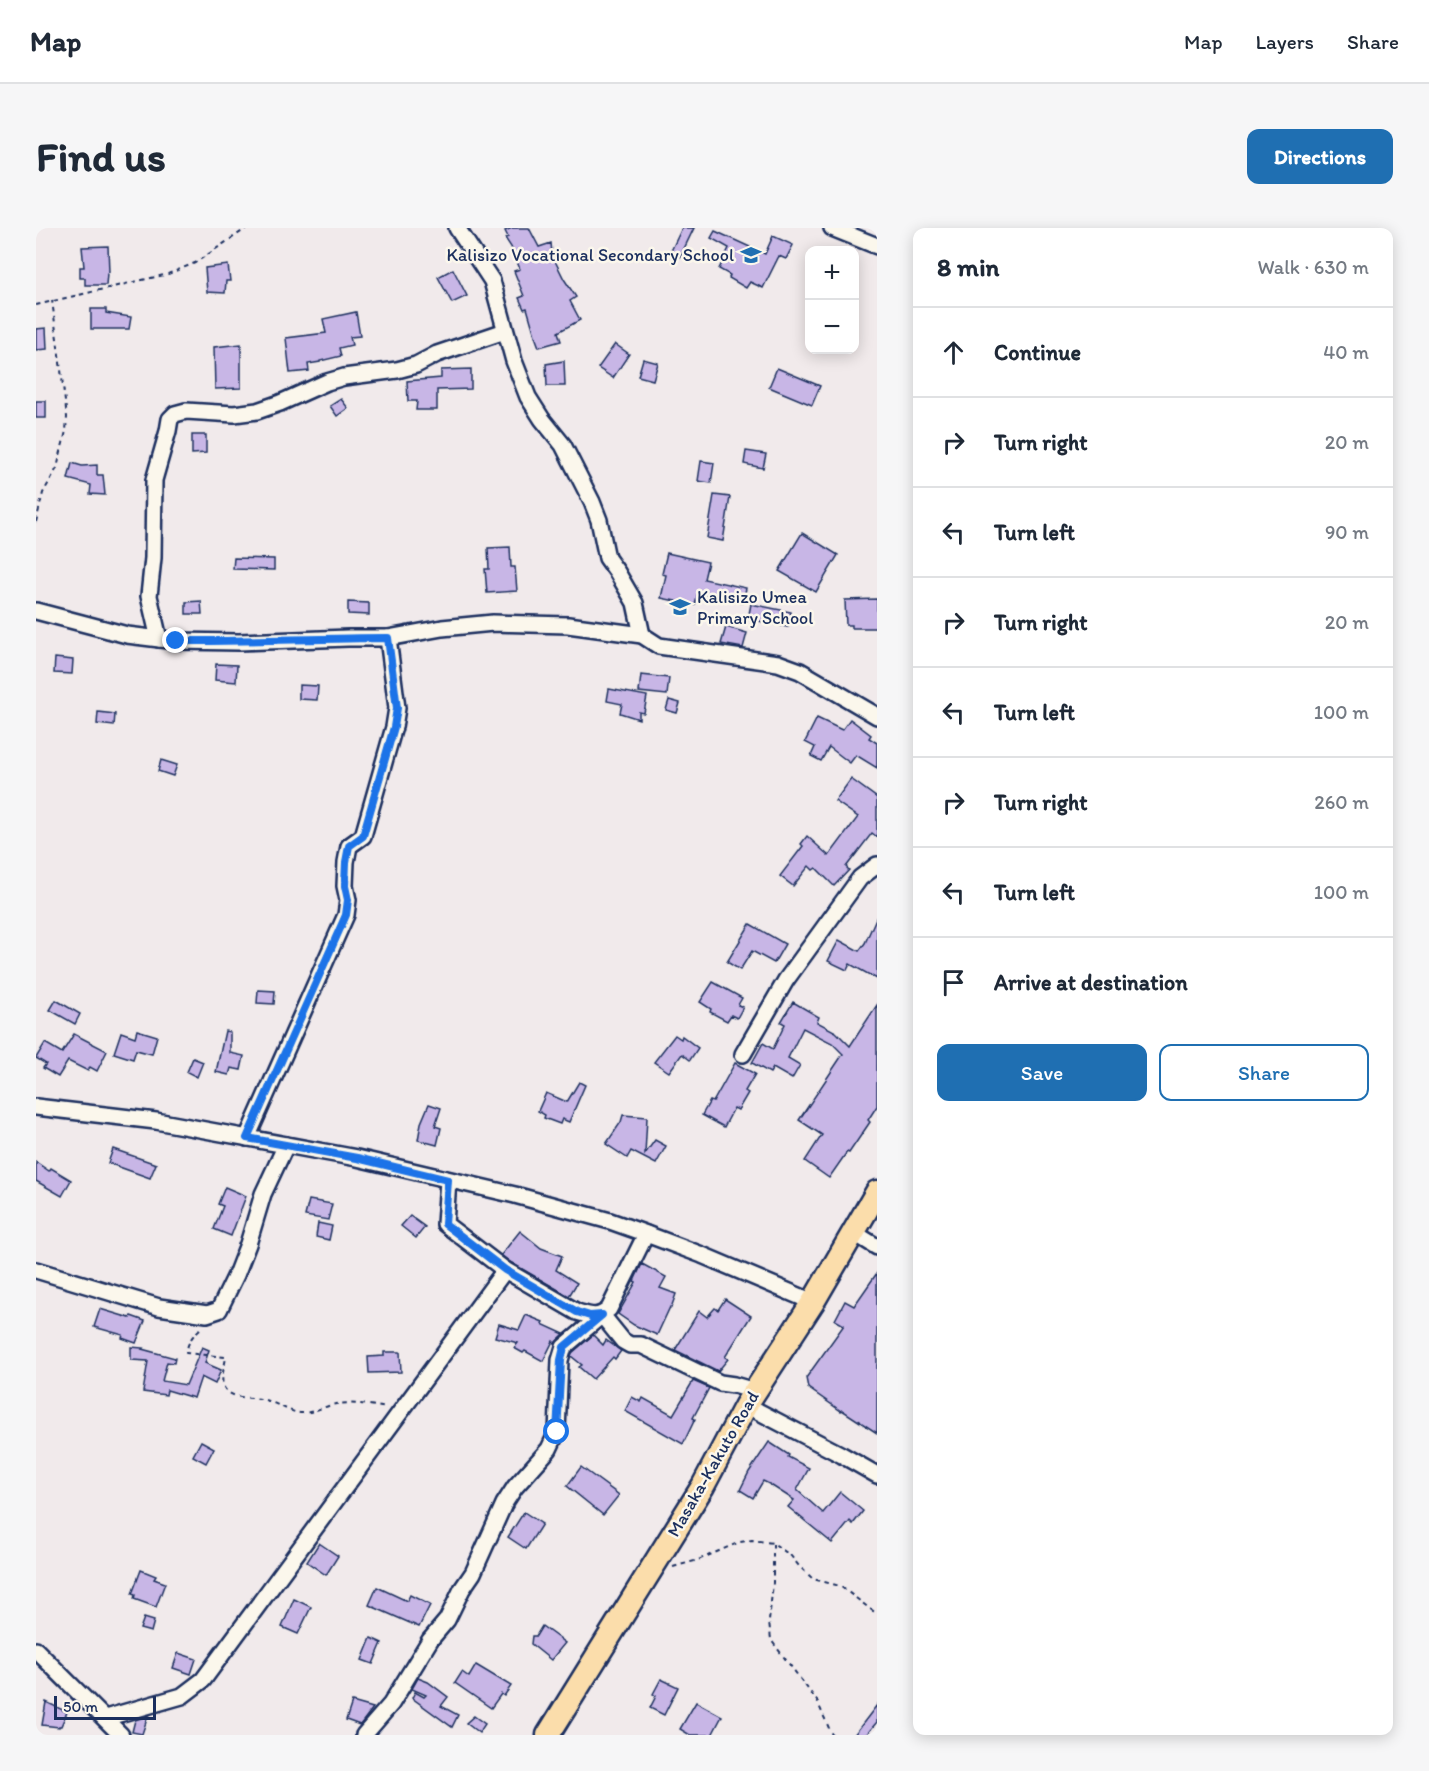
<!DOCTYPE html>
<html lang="en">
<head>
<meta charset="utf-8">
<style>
	:root { --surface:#fff; --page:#f6f6f7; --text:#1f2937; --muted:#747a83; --line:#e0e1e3; --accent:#1f6fb2 }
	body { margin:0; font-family:Itim,sans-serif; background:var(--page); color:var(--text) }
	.controls { position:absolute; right:18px; top:18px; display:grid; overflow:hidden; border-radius:12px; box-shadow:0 3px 15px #0003 }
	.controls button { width:54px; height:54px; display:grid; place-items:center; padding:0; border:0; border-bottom:2px solid var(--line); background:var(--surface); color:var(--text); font:30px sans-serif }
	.scale { position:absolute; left:18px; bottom:15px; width:102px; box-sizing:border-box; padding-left:6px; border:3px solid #1b2f5e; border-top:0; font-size:16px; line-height:21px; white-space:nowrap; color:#1b2f5e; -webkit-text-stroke:4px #fbf7ec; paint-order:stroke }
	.stop { position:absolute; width:18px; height:18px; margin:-14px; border:4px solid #1a73e8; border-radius:50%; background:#fff }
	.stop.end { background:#1a73e8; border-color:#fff; box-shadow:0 2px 6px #0008 }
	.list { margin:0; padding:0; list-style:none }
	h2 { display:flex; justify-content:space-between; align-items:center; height:78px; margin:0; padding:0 24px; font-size:26px }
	h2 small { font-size:20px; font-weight:400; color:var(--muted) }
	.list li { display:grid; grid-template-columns:39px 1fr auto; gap:18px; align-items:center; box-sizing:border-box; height:90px; padding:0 24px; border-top:2px solid var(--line) }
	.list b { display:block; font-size:22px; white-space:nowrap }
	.list em { font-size:20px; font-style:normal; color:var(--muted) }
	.actions { display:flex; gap:12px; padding:18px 24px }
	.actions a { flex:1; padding:14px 0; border:2px solid var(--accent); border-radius:12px; text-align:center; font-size:21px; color:var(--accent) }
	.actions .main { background:var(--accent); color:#fff }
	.icon { flex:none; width:33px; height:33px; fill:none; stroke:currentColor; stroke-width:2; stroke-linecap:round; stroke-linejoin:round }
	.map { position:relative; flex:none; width:841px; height:1507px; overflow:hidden; border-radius:12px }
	header { display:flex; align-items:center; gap:36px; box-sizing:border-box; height:84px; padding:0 30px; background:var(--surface); border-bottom:2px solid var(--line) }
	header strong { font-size:28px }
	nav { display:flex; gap:33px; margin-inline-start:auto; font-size:21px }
	.intro { display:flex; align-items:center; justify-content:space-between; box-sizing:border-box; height:144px; padding:0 36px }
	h1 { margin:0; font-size:42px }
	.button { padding:15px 27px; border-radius:12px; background:var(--accent); color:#fff; font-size:21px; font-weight:700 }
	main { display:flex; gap:36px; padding:0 36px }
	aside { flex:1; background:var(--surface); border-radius:12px; box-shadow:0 3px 15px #0003 }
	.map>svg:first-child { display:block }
	.building { fill:#c8b6e6; stroke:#1b2f5e; stroke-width:1.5 }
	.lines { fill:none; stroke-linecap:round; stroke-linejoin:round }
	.minor-casing { stroke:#1b2f5e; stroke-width:20 }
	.highway-casing { stroke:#1b2f5e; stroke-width:27 }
	.path { stroke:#1b2f5e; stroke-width:2; stroke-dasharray:4.5 4.5; stroke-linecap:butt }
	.minor { stroke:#fbf7ec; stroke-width:15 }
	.highway { stroke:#fbddab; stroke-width:22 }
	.route { stroke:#1a73e8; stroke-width:8 }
	.labels { text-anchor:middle; stroke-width:5; stroke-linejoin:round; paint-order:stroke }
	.poi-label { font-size:18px; fill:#1b2f5e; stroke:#fbf7ec; text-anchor:end }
	.street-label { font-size:18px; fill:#1b2f5e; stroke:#fbf7ec }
</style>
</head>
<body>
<header>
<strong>Map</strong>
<nav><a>Map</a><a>Layers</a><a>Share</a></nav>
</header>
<div class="intro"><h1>Find us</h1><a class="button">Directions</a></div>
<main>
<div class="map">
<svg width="841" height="1507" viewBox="0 0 841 1507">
	<rect width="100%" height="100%" fill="#f1eaeb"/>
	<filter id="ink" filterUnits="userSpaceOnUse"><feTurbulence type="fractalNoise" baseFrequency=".0167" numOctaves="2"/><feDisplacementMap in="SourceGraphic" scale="12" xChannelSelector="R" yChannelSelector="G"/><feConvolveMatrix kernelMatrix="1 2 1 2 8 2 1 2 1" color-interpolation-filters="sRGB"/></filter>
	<g filter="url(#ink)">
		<g class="building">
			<polygon points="476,0 493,0 503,19 515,15 516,26 518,26 520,35 528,51 540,69 534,73 544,92 522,104 525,113 503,119 500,111 491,80 488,81 483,70 488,68 478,43 484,41 475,19 469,10 472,9 469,3"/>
			<polygon points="646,0 658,0 644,29 634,25"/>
			<polygon points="679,3 729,26 737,8 757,17 750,31 743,28 727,60 714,54 710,60 693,50 694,47 683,41 693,20 675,10"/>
			<polygon points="72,18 73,44 71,45 70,57 49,57 49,50 44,50 44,39 48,39 46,19"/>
			<polygon points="192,37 194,53 190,53 189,65 171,64 169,40"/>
			<polygon points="417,41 431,68 416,75 402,49"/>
			<polygon points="55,81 70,81 70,85 95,89 93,101 55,101"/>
			<polygon points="320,84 324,108 314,109 316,117 303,120 305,128 284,133 284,134 272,136 273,143 254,145 250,110 290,105 287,91"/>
			<polygon points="10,100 11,121 0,122 0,101"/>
			<polygon points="205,116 205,160 179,161 178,119"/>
			<polygon points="579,116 593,126 577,150 562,140"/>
			<polygon points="607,131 622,135 617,152 602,148"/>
			<polygon points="528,133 529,158 511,158 510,136"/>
			<polygon points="741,140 784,158 776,177 733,159"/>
			<polygon points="435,141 435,161 401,162 401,182 380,182 381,173 372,173 371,153 405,150 405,142"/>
			<polygon points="305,171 312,180 301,188 294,178"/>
			<rect x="0" y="173" width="10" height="17"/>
			<polygon points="156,207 170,207 170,225 156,226"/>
			<polygon points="710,223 730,226 727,240 708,236"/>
			<polygon points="665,233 678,235 675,255 662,253"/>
			<polygon points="36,235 46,238 61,237 61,247 67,247 69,267 54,266 55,257 32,251"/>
			<polygon points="678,267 694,269 687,313 671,310"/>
			<polygon points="766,305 802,327 780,364 743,343"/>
			<polygon points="474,319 475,339 479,339 481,363 451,365 449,341 453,341 452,320"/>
			<polygon points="631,325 672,334 668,351 710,360 707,375 662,365 659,377 625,370 630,347 626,346"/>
			<polygon points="198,330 238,331 238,342 197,341"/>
			<polygon points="841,371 841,400 816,400 816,397 810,397 809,372"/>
			<polygon points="165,373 166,386 150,386 150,374"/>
			<polygon points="312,374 333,375 333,387 312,386"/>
			<polygon points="715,376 755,384 752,399 712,391"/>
			<polygon points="690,399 711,405 707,420 685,416"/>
			<polygon points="19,430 37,432 36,446 18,445"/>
			<polygon points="180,436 201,437 200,454 179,452"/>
			<polygon points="605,447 633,450 631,467 603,464"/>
			<polygon points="263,457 282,458 281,472 263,471"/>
			<polygon points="573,461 611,468 608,485 603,484 603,491 584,485 586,476 571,473"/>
			<polygon points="633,472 644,475 641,485 630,482"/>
			<polygon points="62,484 79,486 78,498 61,496"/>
			<polygon points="781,490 806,502 814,491 835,507 833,510 841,515 841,540 820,527 814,535 793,519 785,533 775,528 779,519 769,514"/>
			<polygon points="125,532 141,537 137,548 122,543"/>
			<polygon points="815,551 841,570 841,609 836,605 810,639 813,642 798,658 780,640 777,642 773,638 757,658 744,648 767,618 765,616 771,608 793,628 822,589 799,573"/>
			<polygon points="841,688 841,751 814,736 811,742 792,733 803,712 823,723 829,715"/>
			<polygon points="714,696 749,716 738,735 716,723 704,742 691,734"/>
			<polygon points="677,754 706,770 702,777 707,779 701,790 695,787 691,793 674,784 675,781 664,774"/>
			<polygon points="222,762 239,763 238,776 221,775"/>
			<polygon points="20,772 44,786 39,796 14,782"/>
			<polygon points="757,774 783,789 781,794 800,804 814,818 841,777 841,878 832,892 834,894 813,925 811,924 793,950 769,933 786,907 763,892 807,826 796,815 767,800 752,830 764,837 756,851 737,840 734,845 716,835 727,815 737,821 749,796 745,794"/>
			<polygon points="101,802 121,808 116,826 100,822 97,831 78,825 85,804 99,809"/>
			<polygon points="189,803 194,804 194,825 208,828 205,842 195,840 193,847 180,844"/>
			<polygon points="38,806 71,823 61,843 54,839 52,843 32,833 22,849 7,840 10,836 0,830 9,815 26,825"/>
			<polygon points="639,807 645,811 646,808 662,820 654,832 646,826 633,844 618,834"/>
			<polygon points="157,830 167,834 161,849 151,844"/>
			<polygon points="699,835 719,846 709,863 712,865 702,882 698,880 688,899 666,887 674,873 677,874"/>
			<polygon points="543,854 549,857 533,894 526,891 524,896 508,890 509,887 502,883 510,865 531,874"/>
			<polygon points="393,876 405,880 399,898 405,900 401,917 382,912 385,895"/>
			<polygon points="587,887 611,889 609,926 619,912 630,918 620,936 595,923 591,930 570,916 585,894"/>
			<polygon points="77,921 120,936 114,950 72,935"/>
			<polygon points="0,934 13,943 15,940 35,952 26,968 0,953"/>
			<polygon points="189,959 210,968 195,1008 178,1001 187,978 182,976"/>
			<polygon points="273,972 296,976 292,992 269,988"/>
			<polygon points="374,988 389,999 380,1010 365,998"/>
			<polygon points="282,995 296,998 293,1012 280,1009"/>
			<polygon points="484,1003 505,1020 526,1028 520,1042 541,1055 533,1068 474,1034 465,1027"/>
			<polygon points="606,1036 630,1049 624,1060 640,1066 635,1080 634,1079 621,1107 598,1097 582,1086 600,1054 598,1053"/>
			<polygon points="841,1045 841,1205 806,1182 805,1183 772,1160 770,1150 808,1097 799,1092 809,1073 818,1078"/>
			<polygon points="689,1071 715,1088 689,1129 692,1131 682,1143 639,1122 663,1083 671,1089 679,1080 682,1082"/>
			<polygon points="64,1081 94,1090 95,1088 109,1093 100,1115 86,1110 87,1107 58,1099"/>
			<polygon points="490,1087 507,1094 506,1096 528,1106 519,1115 517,1113 507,1133 489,1123 487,1125 478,1120 482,1115 459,1109 463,1096 483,1102"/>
			<polygon points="557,1107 567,1117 570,1112 585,1123 579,1131 577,1129 557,1151 543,1139 546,1137 535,1128 536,1125"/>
			<polygon points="95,1119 107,1120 106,1121 139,1130 138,1135 131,1134 126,1153 150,1157 166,1119 173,1122 169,1135 185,1142 179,1156 165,1149 158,1170 131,1162 130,1167 107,1164 112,1133 95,1132"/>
			<polygon points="348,1124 364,1124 365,1144 333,1145 332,1129 348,1128"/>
			<polygon points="657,1153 673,1160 657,1190 659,1191 647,1216 589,1183 596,1169 605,1174 607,1170 637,1187"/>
			<polygon points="165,1213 178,1220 170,1235 157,1228"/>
			<polygon points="733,1214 753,1227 752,1229 773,1240 761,1262 787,1285 804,1264 827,1283 817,1296 814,1293 796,1315 752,1279 758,1272 733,1256 727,1253 717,1270 704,1262 713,1244"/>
			<polygon points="545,1239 583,1267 567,1287 531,1258"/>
			<polygon points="488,1284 506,1296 490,1321 472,1309"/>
			<polygon points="283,1315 302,1328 290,1347 271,1334"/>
			<polygon points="105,1342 120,1348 118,1351 129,1355 120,1379 98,1371 99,1367 96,1366"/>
			<polygon points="341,1359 371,1373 374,1367 394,1377 383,1399 333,1377"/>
			<polygon points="258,1371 275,1379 262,1406 246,1399"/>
			<polygon points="108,1390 118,1393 115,1404 104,1401"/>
			<polygon points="506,1398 529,1415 515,1432 495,1416 496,1408 500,1408"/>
			<polygon points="335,1410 346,1415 337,1436 326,1432"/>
			<polygon points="142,1425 160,1431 155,1446 137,1440"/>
			<polygon points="440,1437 475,1458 468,1468 465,1466 455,1480 419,1455 426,1444 433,1449"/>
			<polygon points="382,1450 392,1454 412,1469 405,1478 422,1487 416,1499 376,1470 379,1464 388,1469 390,1467 376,1461"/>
			<polygon points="625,1451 642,1459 628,1487 614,1480 620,1468 617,1466"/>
			<polygon points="10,1474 31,1484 25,1498 23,1498 23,1499 6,1497"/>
			<polygon points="316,1474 337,1480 324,1497 310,1492"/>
			<polygon points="660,1474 686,1488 676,1507 654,1507 644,1501"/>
			<polygon points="841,1477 841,1494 830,1507 818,1507"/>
			<polygon points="112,1488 106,1506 96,1504 99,1492"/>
			<polygon points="438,1488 449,1496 443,1505 430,1495"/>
		</g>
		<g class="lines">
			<g class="minor-casing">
				<g id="minor">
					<polyline points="421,0 456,53 478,133 492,169 506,191 527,217 556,274 563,292 571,330 581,344 599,375 606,407"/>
					<polyline points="796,0 841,18"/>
					<polyline points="0,383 91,407 140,413 203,414 312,410 352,410 406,400 457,395 532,397 606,407 623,418 742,435 764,443 841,488"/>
					<polyline points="123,411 113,368 117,330 118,252 132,203 134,191 139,186 150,183 198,186 221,183 244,175 291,154 308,149 361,142 380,137 401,126 469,103"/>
					<polyline points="707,826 750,752 824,650 841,637"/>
					<polyline points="0,879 120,893 321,930 479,967 574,993 605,1004 666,1027 777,1074"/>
					<polyline points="211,910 310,687 312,672 309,658 310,634 313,618 327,608 358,499 361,480 352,410"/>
					<path d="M412 952 409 996 469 1042 541 1084C555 1088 562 1091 573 1081L610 1006"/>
					<polyline points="817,1004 841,1019"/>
					<polyline points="0,1042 123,1079 171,1086 183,1082 200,1047 212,1016 227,966 250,917"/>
					<polyline points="710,1177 806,1227 841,1247"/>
					<polyline points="0,1422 85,1507"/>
					<polyline points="69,1490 146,1468 167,1452 469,1042"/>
					<polyline points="328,1507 355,1476 394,1412 411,1392 426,1361 437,1345 468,1276 479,1259 513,1221 521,1204 524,1132 528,1119 566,1087 587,1113 594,1117 605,1117 684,1155 698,1157 719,1163"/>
				</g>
			</g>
			<g class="highway-casing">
				<polyline id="highway" points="512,1507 667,1258 710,1177 777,1074 841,964"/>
			</g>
			<g class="path">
				<polyline points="0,77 132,46 159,35 211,0"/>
				<polyline points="0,294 7,265 21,240 30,203 31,189 16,72"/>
				<path d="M164 1101C156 1108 152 1114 150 1125L190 1129C189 1138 183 1153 189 1161 196 1171 214 1169 224 1171 238 1173 252 1184 264 1185 275 1186 288 1178 300 1176 316 1174 335 1177 351 1180"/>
				<polyline points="737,1316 737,1355 733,1393 735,1412 781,1473 796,1507"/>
				<polyline points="637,1339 662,1332 704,1314 716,1312 737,1315 755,1328 763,1338 777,1351 804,1358 841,1386"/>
			</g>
			<use href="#minor" class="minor"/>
			<use href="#highway" class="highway"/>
		</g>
	</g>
	<g class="lines" filter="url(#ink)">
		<path class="route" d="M140 413C211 414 281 410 352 410L361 480 358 499 327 608 313 618 310 634 309 658 312 672 310 687 211 910 321 930 412 952 409 996 469 1042 541 1084 554 1088 566 1087 528 1119 525 1132 521 1204"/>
	</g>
	<defs>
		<g id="school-bare" transform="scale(1.62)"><path d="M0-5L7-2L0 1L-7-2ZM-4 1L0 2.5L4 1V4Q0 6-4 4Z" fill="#1f6fb2" stroke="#fbf7ec" stroke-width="2.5" paint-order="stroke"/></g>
	</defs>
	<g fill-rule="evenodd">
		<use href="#school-bare" x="715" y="27"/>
		<use href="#school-bare" x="644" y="379"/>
	</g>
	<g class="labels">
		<g class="poi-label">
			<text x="698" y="33">Kalisizo Vocational Secondary School</text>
			<text x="661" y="375" text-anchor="start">Kalisizo Umea<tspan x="661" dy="21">Primary School</tspan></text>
		</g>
		<g class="street-label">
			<text transform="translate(677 1236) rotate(-60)" y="6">Masaka-Kakuto Road</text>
		</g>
	</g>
</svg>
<div class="controls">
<button>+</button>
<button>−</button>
</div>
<div class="scale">50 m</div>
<div class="stop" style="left:521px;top:1204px"></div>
<div class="stop end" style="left:140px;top:413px"></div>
</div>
<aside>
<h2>8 min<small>Walk · 630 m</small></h2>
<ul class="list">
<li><svg class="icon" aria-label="ahead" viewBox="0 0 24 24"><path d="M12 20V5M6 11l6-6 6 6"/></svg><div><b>Continue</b></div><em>40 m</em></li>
<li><svg class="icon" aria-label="right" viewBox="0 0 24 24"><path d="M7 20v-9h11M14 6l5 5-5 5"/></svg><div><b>Turn right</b></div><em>20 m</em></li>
<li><svg class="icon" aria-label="left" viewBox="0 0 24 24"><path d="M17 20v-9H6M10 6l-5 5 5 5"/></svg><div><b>Turn left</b></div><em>90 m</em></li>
<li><svg class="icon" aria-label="right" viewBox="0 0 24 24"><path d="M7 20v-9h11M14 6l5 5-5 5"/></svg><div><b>Turn right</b></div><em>20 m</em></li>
<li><svg class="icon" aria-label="left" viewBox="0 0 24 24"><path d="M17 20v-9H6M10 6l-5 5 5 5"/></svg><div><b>Turn left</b></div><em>100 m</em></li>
<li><svg class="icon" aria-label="right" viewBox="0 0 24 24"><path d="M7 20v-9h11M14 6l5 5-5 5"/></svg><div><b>Turn right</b></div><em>260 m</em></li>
<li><svg class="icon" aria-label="left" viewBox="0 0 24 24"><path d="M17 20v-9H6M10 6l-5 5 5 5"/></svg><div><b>Turn left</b></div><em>100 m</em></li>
<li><svg class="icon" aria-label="arrive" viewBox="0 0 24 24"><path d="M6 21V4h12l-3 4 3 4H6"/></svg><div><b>Arrive at destination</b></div></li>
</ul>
<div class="actions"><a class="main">Save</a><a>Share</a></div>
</aside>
</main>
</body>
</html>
